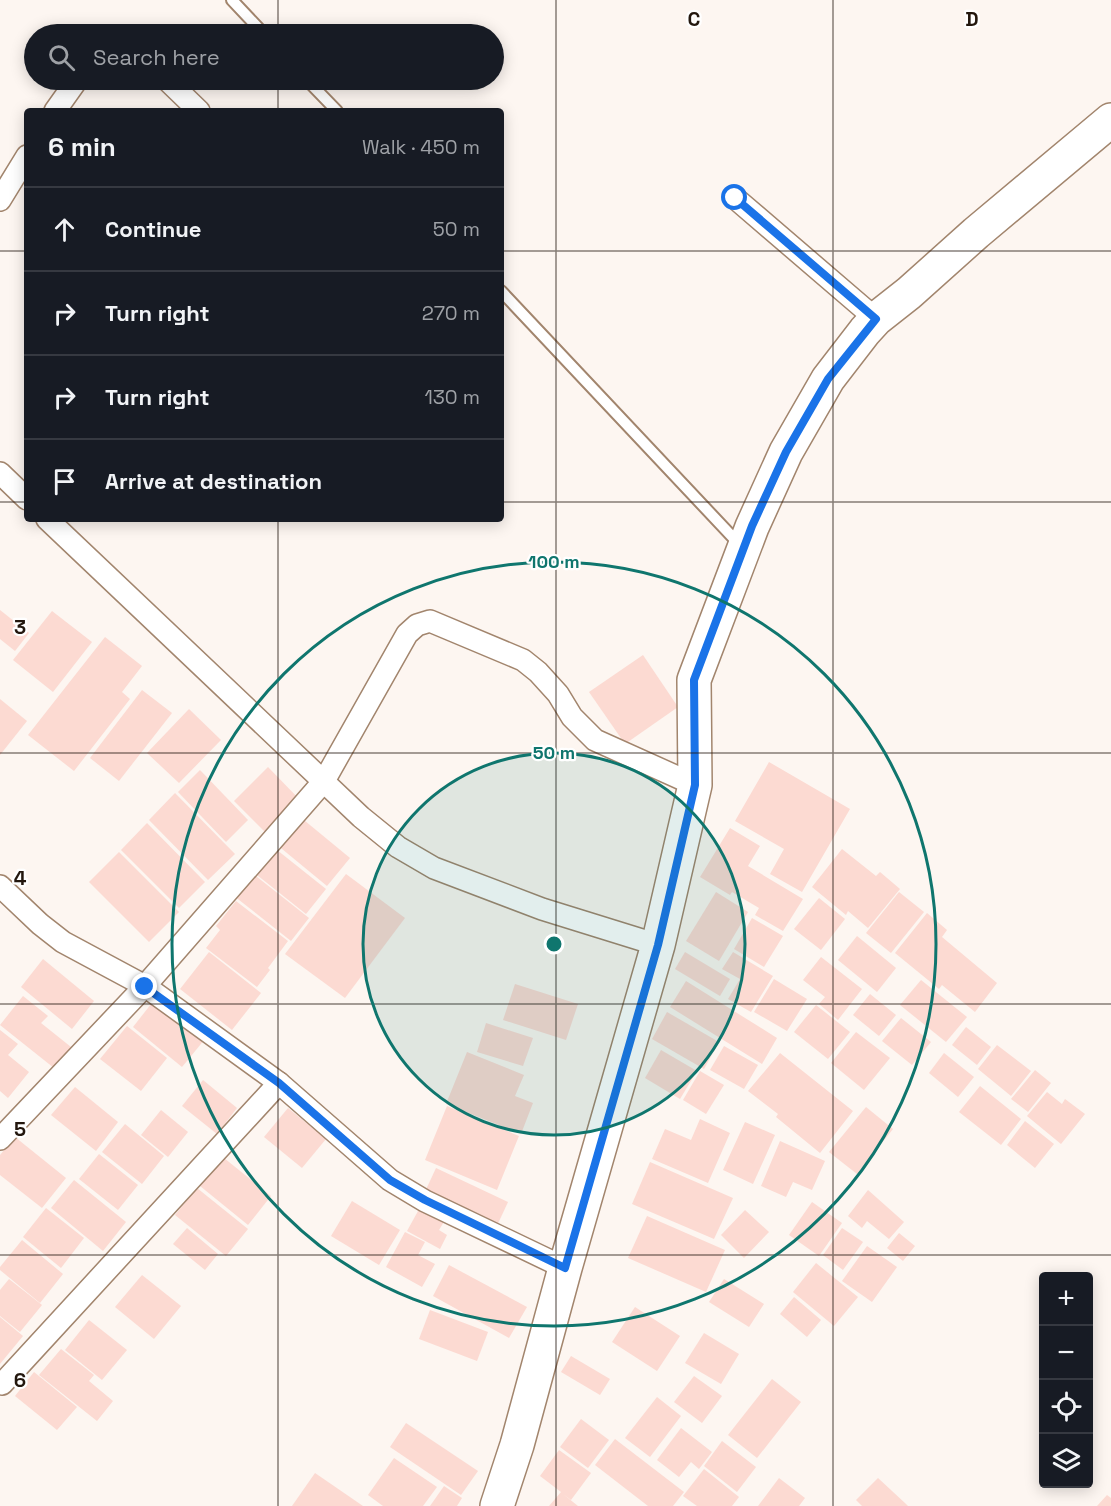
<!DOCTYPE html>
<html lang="en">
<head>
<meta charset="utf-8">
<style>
	:root { --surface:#171b24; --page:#20242c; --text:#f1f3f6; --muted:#9ea1a6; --line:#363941 }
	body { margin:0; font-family:"Space Grotesk",sans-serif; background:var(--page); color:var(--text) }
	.controls { position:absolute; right:18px; bottom:18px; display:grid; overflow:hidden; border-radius:6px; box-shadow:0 3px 15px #0003 }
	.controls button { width:54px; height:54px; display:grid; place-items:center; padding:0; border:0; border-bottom:2px solid var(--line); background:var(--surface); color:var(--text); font:30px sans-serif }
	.stop { position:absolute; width:18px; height:18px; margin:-14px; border:4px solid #1a73e8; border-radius:50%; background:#fff }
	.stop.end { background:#1a73e8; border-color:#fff; box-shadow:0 2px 6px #0008 }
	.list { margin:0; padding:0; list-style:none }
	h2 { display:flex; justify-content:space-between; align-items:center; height:78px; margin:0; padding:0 24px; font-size:26px }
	h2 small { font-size:20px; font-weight:400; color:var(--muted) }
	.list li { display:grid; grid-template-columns:39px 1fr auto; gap:18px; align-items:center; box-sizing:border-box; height:84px; padding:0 24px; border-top:2px solid var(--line) }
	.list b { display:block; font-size:22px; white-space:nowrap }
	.list em { font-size:20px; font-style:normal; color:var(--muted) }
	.icon { flex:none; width:33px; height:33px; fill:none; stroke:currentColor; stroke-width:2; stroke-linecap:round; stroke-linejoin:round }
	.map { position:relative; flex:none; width:1111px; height:1506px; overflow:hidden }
	.search { position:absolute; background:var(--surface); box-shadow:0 3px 15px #0003; left:24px; top:24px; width:480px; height:66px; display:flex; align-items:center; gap:15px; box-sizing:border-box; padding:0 21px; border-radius:33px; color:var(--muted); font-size:22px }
	.panel { position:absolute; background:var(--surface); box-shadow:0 3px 15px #0003; left:24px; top:108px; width:480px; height:414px; border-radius:6px }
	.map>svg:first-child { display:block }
	.building { fill:#fcdad2 }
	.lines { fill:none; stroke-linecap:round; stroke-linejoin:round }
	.lane-casing { stroke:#a2856d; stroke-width:14 }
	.street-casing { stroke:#a2856d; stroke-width:24 }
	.primary-casing { stroke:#a2856d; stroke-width:36 }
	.lane { stroke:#fff; stroke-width:10 }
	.street { stroke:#fff; stroke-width:21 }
	.primary { stroke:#fff; stroke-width:33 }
	.route { stroke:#1a73e8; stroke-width:8 }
	.grid { fill:none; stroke:#23170e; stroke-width:1.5; stroke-opacity:0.55 }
	.ring { fill:none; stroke:#0f766e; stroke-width:3 }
	.grid-label { font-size:20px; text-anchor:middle; font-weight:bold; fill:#23170e; stroke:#fff; stroke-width:4.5; stroke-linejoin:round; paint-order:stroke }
	.centre { fill:#0f766e; stroke:#fff; stroke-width:3 }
	.ring-label { font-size:18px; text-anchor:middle; font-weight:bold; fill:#0f766e; stroke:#fff; stroke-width:4.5; stroke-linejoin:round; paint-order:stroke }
</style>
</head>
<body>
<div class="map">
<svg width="1111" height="1506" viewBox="0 0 1111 1506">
	<rect width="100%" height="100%" fill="#fdf6f1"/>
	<g class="building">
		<polygon points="0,610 29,633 15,651 0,639"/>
		<polygon points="52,611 92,642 53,692 13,660"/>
		<polygon points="105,637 142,666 122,692 130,699 74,771 28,735"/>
		<polygon points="643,655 678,707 625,744 589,692"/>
		<polygon points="142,690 172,713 119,781 90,758"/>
		<polygon points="0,699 27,721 0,755"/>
		<polygon points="189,709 221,740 179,783 147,753"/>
		<polygon points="769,762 850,809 802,892 770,874 784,849 735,821"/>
		<polygon points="268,767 302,802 268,835 234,801"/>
		<polygon points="200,770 248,820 226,842 178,792"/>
		<polygon points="175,793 235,854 208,880 149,820"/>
		<polygon points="299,816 350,858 327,886 276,844"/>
		<polygon points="147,823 205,882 179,908 121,850"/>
		<polygon points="730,828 760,846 748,866 803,899 783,931 755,915 759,908 732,892 730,895 700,877"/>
		<polygon points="842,849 876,876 880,872 900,889 868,928 848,911 846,915 812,887"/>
		<polygon points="277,850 326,889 306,914 257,875"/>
		<polygon points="119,852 179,912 149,942 89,882"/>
		<polygon points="252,873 309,918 291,941 234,896"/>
		<polygon points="346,874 405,918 345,998 285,954"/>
		<polygon points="716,892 748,912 719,961 686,941"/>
		<polygon points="899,892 924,912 891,953 866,933"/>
		<polygon points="819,898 845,919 821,950 794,929"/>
		<polygon points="236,901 288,941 268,968 270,970 257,987 206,948 220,930 216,926"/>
		<polygon points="927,913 947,930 942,937 997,983 975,1012 942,985 939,989 895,953"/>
		<polygon points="752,918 783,936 764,967 734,949"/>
		<polygon points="857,936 896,968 877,992 838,960"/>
		<polygon points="209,952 261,993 232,1030 180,989"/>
		<polygon points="685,952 730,979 720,996 675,969"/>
		<polygon points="733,952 773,976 751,1012 728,999 740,979 722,969"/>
		<polygon points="821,957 862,989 838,1020 819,1004 825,997 803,980"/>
		<polygon points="43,959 94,1001 72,1029 21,987"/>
		<polygon points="774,979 807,999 787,1031 754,1012"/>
		<polygon points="921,980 967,1017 946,1042 900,1005"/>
		<polygon points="686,981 777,1038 762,1064 670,1007"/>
		<polygon points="515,984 578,1004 566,1040 503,1020"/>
		<polygon points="870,994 896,1015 879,1036 853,1015"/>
		<polygon points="23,996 48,1016 41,1023 71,1047 54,1068 0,1025"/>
		<polygon points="155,999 205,1039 182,1067 133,1027"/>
		<polygon points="816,1005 850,1032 828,1059 794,1032"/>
		<polygon points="667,1012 719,1042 704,1069 652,1039"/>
		<polygon points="901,1018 931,1042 912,1065 882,1041"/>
		<polygon points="486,1023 533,1038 523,1066 477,1052"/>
		<polygon points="127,1026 167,1058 141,1091 100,1059"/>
		<polygon points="966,1027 991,1047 977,1065 952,1045"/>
		<polygon points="0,1030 18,1044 8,1055 29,1072 8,1098 0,1091"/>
		<polygon points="856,1032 890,1058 864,1090 831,1063"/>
		<polygon points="997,1045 1031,1071 1011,1096 978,1069"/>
		<polygon points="724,1046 758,1065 744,1089 710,1070"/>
		<polygon points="661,1050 697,1071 680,1099 645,1078"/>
		<polygon points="467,1052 524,1075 515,1096 533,1103 521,1134 446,1104"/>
		<polygon points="780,1053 853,1111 820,1153 776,1117 778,1114 748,1091"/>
		<polygon points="944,1053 974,1077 958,1097 929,1073"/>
		<polygon points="1035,1070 1051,1083 1028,1112 1011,1099"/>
		<polygon points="700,1071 724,1085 706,1114 683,1100"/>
		<polygon points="203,1080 237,1108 217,1134 182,1106"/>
		<polygon points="980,1086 1021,1119 1001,1145 959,1112"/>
		<polygon points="75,1087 118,1122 96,1151 51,1115"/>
		<polygon points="1047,1092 1062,1104 1065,1099 1085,1114 1061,1144 1027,1116"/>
		<polygon points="447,1106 519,1136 497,1190 425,1160"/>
		<polygon points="866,1107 893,1129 857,1174 829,1152"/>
		<polygon points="288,1108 326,1139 302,1168 264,1137"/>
		<polygon points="161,1110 188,1132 168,1157 141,1135"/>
		<polygon points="700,1119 730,1133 708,1183 652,1159 665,1129 691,1140"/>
		<polygon points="1025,1121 1054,1144 1035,1168 1007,1145"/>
		<polygon points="745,1122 775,1135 753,1184 723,1170"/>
		<polygon points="125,1124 164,1156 142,1184 102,1152"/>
		<polygon points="15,1137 66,1178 42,1208 0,1175 0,1155"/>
		<polygon points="780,1141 825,1161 812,1190 793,1182 786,1197 761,1186"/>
		<polygon points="99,1154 138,1185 118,1210 79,1179"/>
		<polygon points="224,1158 271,1196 248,1225 200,1186"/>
		<polygon points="650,1162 733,1198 714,1239 632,1204"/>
		<polygon points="436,1168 508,1202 495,1230 423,1196"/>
		<polygon points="74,1180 126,1222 103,1251 51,1208"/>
		<polygon points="197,1188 248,1229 226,1256 175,1215"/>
		<polygon points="868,1190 904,1222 889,1239 867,1221 862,1228 848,1216"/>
		<polygon points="352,1201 400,1230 379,1265 331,1236"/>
		<polygon points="423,1202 448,1215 439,1230 447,1235 440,1249 407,1231"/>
		<polygon points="812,1202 842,1223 819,1256 789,1235"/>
		<polygon points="46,1208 84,1238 61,1268 23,1237"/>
		<polygon points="745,1210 769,1232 744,1258 721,1235"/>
		<polygon points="647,1216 725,1250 706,1292 628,1258"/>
		<polygon points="187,1228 218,1254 205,1270 173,1244"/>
		<polygon points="842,1228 863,1242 843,1270 823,1255"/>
		<polygon points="405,1232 425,1242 418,1255 435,1264 422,1287 386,1267"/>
		<polygon points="899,1233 915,1246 903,1261 887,1248"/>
		<polygon points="22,1240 63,1274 40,1303 0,1270 0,1267"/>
		<polygon points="867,1246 897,1267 872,1302 842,1281"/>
		<polygon points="816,1263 858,1297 834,1326 793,1292"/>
		<polygon points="449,1265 527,1307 509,1338 433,1296"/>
		<polygon points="142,1275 181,1306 154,1339 115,1307"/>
		<polygon points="9,1279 42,1305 20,1332 0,1316 0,1290"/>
		<polygon points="724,1279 764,1304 749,1327 709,1302"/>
		<polygon points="794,1297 821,1320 807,1337 780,1314"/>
		<polygon points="635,1307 680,1336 657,1371 612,1342"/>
		<polygon points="430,1310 488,1332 477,1361 419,1339"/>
		<polygon points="0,1317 23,1336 0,1364"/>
		<polygon points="89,1320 127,1350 102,1380 65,1350"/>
		<polygon points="704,1333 739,1354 721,1384 685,1363"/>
		<polygon points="61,1349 94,1375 89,1381 113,1401 97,1421 39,1375"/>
		<polygon points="571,1356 610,1379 600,1395 561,1372"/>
		<polygon points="34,1372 77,1407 57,1430 15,1396"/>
		<polygon points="694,1376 722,1396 702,1423 674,1402"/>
		<polygon points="772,1379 801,1402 757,1458 728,1435"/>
		<polygon points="657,1397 681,1416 650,1457 625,1438"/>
		<polygon points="581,1419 609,1440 588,1468 560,1447"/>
		<polygon points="406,1423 478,1471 461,1495 390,1447"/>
		<polygon points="681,1428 712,1452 699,1469 691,1462 679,1477 657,1460"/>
		<polygon points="615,1439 684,1492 673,1506 648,1506 595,1465"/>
		<polygon points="722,1441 756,1467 737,1492 704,1466"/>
		<polygon points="559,1450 591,1473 571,1500 563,1494 578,1506 549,1506 561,1492 540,1476"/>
		<polygon points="394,1458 437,1487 423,1506 383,1506 368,1495"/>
		<polygon points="704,1469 739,1497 732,1506 697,1506 683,1496"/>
		<polygon points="315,1473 363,1506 292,1506"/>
		<polygon points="779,1478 805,1498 799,1506 758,1506"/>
		<polygon points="878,1478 906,1504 908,1506 862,1506 856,1500"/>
		<polygon points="444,1486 462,1498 457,1506 430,1506"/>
		<polygon points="1107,1495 1111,1498 1111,1506 1097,1506"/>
	</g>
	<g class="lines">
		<g class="lane-casing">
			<g id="lane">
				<polyline points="232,0 264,34"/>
				<polyline points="307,80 337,111"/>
				<polyline points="501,291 741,546"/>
			</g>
		</g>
		<g class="street-casing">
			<g id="street">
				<polyline points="167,80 199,111"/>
				<polyline points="55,111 77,80"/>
				<polyline points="735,198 876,319"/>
				<polyline points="0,200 27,156"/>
				<polyline points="0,473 27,499"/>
				<polyline points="47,519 361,817 398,847 434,868 542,909 658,945"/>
				<polyline points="0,886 40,924 63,942 145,986 279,1083 390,1180 425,1201 565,1268"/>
				<polyline points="0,1139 145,986 324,781 407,634 417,625 430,621 523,660 538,672 558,694 572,717 595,740 695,785"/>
				<polyline points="2,1384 279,1083"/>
			</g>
		</g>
		<g class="primary-casing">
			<polyline id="primary" points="497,1506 517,1445 565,1268 658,945 695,785 694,680 752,527 786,452 828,379 865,331 876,319 909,293 976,233 1111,120"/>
		</g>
		<use href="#lane" class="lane"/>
		<use href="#street" class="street"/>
		<use href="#primary" class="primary"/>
	</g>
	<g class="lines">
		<polyline class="route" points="145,987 279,1083 390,1180 425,1200 565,1268 658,945 695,785 694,680 752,526 786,452 828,379 876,319 735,198"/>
	</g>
	<path class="grid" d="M278 0V34M556 0V1506M833 0V1506M278 80V111M0 251H27M501 251H1111M0 502H27M501 502H1111M278 519V1506M0 753H1111M0 1004H1111M0 1255H1111"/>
	<circle cx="554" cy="944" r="191" fill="#0f766e" fill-opacity=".12"/>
	<g class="ring">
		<circle cx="554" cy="944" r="191"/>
		<circle cx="554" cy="944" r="382"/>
	</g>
	<g class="grid-label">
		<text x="694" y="26">C</text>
		<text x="972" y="26">D</text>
		<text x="20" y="634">3</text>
		<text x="20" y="885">4</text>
		<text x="20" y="1136">5</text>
		<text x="20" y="1387">6</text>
	</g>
	<circle cx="554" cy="944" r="9" class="centre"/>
	<g class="ring-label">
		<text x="554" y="568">100 m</text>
		<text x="554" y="759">50 m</text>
	</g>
</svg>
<div class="controls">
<button>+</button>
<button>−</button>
<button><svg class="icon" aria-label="locate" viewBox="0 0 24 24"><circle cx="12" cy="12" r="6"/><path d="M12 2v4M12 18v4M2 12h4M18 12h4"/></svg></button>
<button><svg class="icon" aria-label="layers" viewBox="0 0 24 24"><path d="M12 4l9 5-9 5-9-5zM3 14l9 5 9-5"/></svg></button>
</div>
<div class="stop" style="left:735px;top:198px"></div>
<div class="stop end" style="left:145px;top:987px"></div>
<div class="search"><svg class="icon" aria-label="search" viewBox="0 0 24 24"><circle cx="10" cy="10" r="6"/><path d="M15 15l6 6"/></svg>Search here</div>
<section class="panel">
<h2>6 min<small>Walk · 450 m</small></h2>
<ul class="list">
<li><svg class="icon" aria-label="ahead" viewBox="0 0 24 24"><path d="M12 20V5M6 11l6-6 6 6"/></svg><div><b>Continue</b></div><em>50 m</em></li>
<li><svg class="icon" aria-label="right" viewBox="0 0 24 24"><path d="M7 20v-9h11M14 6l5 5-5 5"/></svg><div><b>Turn right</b></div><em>270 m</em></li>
<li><svg class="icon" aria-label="right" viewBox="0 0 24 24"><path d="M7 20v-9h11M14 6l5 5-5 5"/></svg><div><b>Turn right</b></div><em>130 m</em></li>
<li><svg class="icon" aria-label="arrive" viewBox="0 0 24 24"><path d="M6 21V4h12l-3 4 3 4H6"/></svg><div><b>Arrive at destination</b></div></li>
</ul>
</section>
</div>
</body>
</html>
